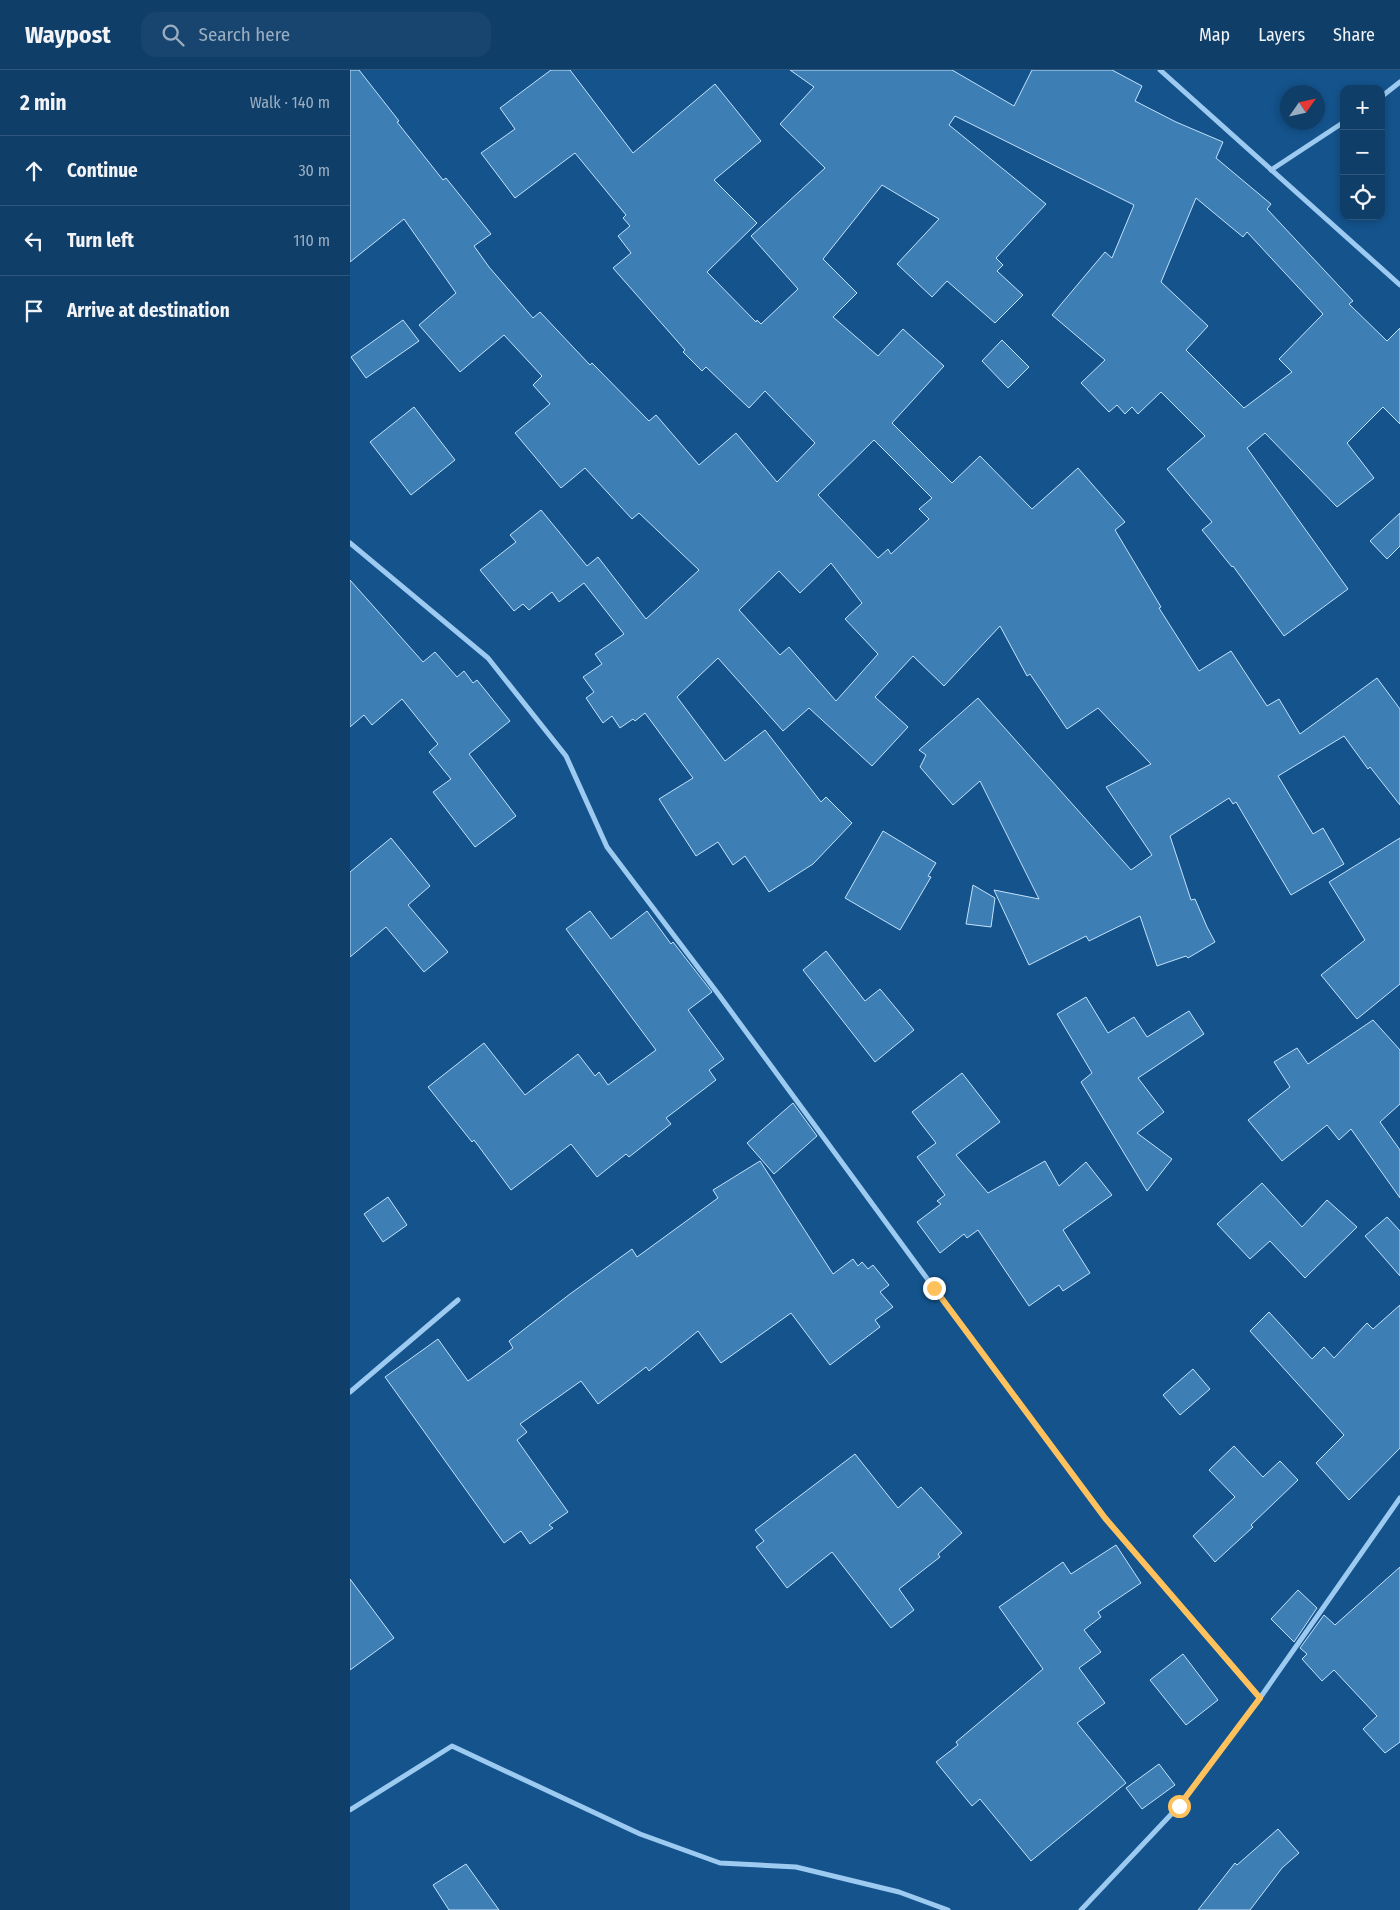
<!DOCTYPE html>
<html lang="en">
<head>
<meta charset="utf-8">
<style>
	:root { --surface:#0f3e69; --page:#18456f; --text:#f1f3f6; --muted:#9baec0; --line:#2f577d }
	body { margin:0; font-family:"Fira Sans Condensed",sans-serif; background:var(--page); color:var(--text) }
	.controls { position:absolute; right:15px; top:15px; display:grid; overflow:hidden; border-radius:10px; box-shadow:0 2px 8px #0003 }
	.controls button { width:45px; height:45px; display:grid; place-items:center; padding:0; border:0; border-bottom:1px solid var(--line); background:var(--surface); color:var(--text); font:25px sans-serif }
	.compass { position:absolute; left:930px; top:15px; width:45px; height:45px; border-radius:50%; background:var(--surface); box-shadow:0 2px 8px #0003; rotate:56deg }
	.stop { position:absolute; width:15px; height:15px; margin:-11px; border:4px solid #ffc15c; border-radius:50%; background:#fff }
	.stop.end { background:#ffc15c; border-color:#fff; box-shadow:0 1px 5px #0008 }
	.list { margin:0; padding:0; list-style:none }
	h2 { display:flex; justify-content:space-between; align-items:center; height:65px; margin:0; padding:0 20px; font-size:21px }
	h2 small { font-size:16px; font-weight:400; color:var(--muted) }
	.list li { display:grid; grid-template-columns:32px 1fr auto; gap:15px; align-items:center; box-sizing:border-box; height:70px; padding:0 20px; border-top:1px solid var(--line) }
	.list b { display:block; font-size:19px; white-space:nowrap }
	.list em { font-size:16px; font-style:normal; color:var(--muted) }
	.icon { flex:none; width:28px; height:28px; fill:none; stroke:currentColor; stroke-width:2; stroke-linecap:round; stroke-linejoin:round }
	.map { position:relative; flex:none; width:1050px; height:1840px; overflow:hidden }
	header { display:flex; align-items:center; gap:30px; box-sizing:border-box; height:70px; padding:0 25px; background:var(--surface); border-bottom:1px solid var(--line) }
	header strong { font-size:24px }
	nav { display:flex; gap:28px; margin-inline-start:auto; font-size:18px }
	.search { width:350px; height:45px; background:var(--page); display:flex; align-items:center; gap:12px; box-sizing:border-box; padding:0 18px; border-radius:15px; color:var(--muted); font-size:19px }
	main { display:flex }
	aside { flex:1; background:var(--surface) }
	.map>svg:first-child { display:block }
	.building { fill:#3d7eb5; stroke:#c3e2fc; fill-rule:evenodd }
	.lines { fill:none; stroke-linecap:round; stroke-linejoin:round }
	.street { stroke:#9dcaf0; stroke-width:5 }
	.route { stroke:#ffc15c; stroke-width:6 }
</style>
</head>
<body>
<header>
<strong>Waypost</strong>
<div class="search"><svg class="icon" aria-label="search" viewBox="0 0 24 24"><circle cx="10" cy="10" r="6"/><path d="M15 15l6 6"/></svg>Search here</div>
<nav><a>Map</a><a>Layers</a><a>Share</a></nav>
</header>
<main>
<aside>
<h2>2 min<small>Walk · 140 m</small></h2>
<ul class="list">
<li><svg class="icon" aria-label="ahead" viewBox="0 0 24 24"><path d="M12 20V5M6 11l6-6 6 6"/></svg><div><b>Continue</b></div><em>30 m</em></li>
<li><svg class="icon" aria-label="left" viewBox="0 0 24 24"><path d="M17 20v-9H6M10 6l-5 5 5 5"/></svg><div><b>Turn left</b></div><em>110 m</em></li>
<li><svg class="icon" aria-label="arrive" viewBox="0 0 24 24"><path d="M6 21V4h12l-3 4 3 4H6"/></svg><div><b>Arrive at destination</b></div></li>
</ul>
</aside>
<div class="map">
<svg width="1050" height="1840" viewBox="0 0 1050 1840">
	<rect width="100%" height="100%" fill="#14538c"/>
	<g class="building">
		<path d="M0 0H9L49 51 47 52 93 110 96 108 141 164 124 176 139 197 183 248 190 242 240 295 242 293 299 351 306 345 349 395 386 363 427 412 465 373 415 321 399 338 356 297 352 301 333 282 335 280 263 198 281 183 268 166 280 156 273 148 276 145 225 83 165 128 131 83 165 59 150 38 201 0H220L283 83 365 14 411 71 364 110 407 153 357 202 406 252 407 250 411 254 448 219 401 166 475 98 430 54 464 17 440 0H602L664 36 682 0H762L792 16 785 31 826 52 873 72 866 88 921 134 917 139 1003 231 999 234 1037 271 1050 258V354L1033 337 997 373 1024 408 987 437 915 363 897 378 998 519 934 566 883 496 882 497 852 460 862 452 817 399 855 366 811 322 788 344 782 337 775 344 767 335 759 342 731 313 755 290 702 245 755 182 762 188 784 135 605 46 599 55 696 134 646 188 653 195 647 201 673 225 645 253 597 211 582 227 547 194 589 149 532 115 473 189 507 223 483 247 528 286 553 259 594 296 542 353 602 413 630 386 682 439 728 398 775 452 765 460 811 537 809 538 849 601 881 581 917 636 929 629 950 664 1027 608 1050 639V735L1020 697 1018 699 994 666 928 706 963 764 973 758 994 794 941 825 886 732 883 734 879 728 820 766 841 830 845 829 857 857 865 872 838 888 836 886 807 896 790 846 739 871 736 866 679 895 644 820 689 829 630 711 603 735 570 697 576 685 569 680 628 628 781 800 802 785 756 717 801 694 748 638 717 659 680 604 677 606 650 556 594 616 563 586 525 627 558 657 522 696 459 638 433 661 368 588 327 627 375 691 415 660 471 732 476 727 502 753 463 794 419 822 395 786 383 795 368 772 346 786 309 729 343 708 295 643 285 651 283 649 270 658 262 646 253 653 236 628 244 622 233 607 252 594 245 584 274 564 234 513 209 532 202 522 179 540 173 534 164 541 130 500 166 472 160 465 191 440 237 496 248 487 296 549 349 500 289 443 282 449 235 398 211 418 165 363 200 334 183 315 192 306 154 265 110 302 69 255 106 223 54 149 0 192ZM846 128 893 167 897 162 973 244 929 289 942 302 894 338 836 280 858 256 811 212ZM524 370 582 428 569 439 579 449 541 484 538 479 528 488 468 425ZM481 493 512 533 495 549 528 584 486 631 439 577 430 585 389 540 429 501 450 523Z"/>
		<polygon points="53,250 69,271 16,308 1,287"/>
		<polygon points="652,270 679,297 658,318 632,291"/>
		<polygon points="64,337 105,390 61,425 20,372"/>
		<polygon points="1050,443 1050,476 1037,489 1020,471"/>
		<polygon points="0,510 73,592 85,582 107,607 114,601 123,613 127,610 160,651 119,684 166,746 125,777 83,722 101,709 79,682 88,674 52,629 22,655 14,645 0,657"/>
		<polygon points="533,761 586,793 578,806 581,807 550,860 495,828"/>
		<polygon points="41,768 80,816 58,835 98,882 74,902 36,857 0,887 0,802"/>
		<polygon points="1050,768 1050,914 1007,949 971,905 1015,870 979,812"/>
		<polygon points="623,815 645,828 641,857 616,854"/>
		<polygon points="240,841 261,869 297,841 321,874 323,872 362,922 338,940 374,989 359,1000 366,1010 316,1048 321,1054 279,1087 276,1084 247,1107 221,1074 161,1120 124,1070 122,1072 78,1017 134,973 175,1025 228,984 245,1006 249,1002 258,1015 306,980 216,859"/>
		<polygon points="476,881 515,931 530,919 564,960 525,992 453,900"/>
		<polygon points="736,927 758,963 784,947 797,967 839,941 854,964 788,1008 814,1042 787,1063 822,1089 797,1121 731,1012 742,1003 707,944"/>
		<polygon points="1023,950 1050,980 1050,1034 1030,1052 1050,1080 1050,1128 1001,1059 989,1070 977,1055 932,1091 898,1050 940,1017 924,992 947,978 958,994"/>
		<polygon points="612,1003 650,1052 606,1085 638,1123 695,1091 709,1116 736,1092 762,1125 713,1160 740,1203 713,1221 709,1215 679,1236 628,1160 617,1168 614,1164 590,1183 567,1152 591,1134 587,1131 595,1125 567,1087 586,1073 562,1042"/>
		<polygon points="443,1033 467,1066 424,1104 397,1073"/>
		<polygon points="410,1091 483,1204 503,1189 508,1196 512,1192 518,1199 523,1195 539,1215 530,1222 543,1237 525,1250 530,1257 480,1295 441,1243 371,1293 348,1261 299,1301 296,1297 248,1334 231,1311 170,1354 177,1362 167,1370 218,1442 199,1455 203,1458 180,1474 171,1461 154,1473 35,1307 88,1269 118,1311 163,1278 159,1271 220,1224 282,1179 287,1187 368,1128 363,1120"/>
		<polygon points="912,1113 952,1157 977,1130 1007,1157 955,1208 920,1171 900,1189 867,1154"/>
		<polygon points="38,1127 57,1155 33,1172 14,1144"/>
		<polygon points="1037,1147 1050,1161 1050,1206 1015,1166"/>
		<polygon points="1050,1235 1050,1378 999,1430 966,1393 994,1365 900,1261 919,1242 962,1289 974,1277 984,1288 1017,1253 1023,1259"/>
		<polygon points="843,1299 860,1319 830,1345 813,1325"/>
		<polygon points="884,1376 913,1407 930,1391 948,1410 901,1455 903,1457 865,1492 843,1466 885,1427 859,1400"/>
		<polygon points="505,1384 548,1438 571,1417 612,1463 588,1484 590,1487 549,1519 564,1540 541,1558 482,1482 437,1518 406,1477 414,1471 405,1460"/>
		<polygon points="766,1475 791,1513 748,1542 751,1547 734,1560 751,1582 729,1598 755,1633 727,1653 776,1713 681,1791 630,1729 622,1736 586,1692 608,1675 606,1672 693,1599 649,1537 713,1492 721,1504"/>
		<polygon points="1050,1497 1050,1672 1035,1683 1013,1659 1027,1646 984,1600 972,1611 952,1589 957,1584 950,1578 974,1545 985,1555"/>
		<polygon points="0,1509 44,1568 0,1600"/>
		<polygon points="948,1520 967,1538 944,1572 921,1549"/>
		<polygon points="833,1584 868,1630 836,1655 800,1610"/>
		<polygon points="809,1694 825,1715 792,1739 776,1718"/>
		<polygon points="928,1759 949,1783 932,1798 900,1840 848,1840 885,1793 887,1795"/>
		<polygon points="116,1794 149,1840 99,1840 83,1815"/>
	</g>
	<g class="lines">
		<g class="street">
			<polyline points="810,0 1050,215"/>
			<polyline points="1031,27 1050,12"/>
			<polyline points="921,100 994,52"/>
			<polyline points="0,473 138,588 216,686 257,777 369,925 584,1218 755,1448 910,1628"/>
			<polyline points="0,1322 108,1230"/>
			<polyline points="0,1740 102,1676 290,1764 370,1793 446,1797 549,1822 598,1840"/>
			<polyline points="731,1840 829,1736 910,1628 1050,1428"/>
		</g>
	</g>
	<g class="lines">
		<polyline class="route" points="584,1218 755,1448 910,1628 829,1736"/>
	</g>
</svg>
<div class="controls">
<button>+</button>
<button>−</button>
<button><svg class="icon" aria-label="locate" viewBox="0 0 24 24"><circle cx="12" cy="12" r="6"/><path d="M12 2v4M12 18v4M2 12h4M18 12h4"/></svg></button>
</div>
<svg class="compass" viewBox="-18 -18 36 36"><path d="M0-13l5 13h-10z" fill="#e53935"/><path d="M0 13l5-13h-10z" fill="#9baec0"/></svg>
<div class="stop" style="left:829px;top:1736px"></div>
<div class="stop end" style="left:584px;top:1218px"></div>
</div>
</main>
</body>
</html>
